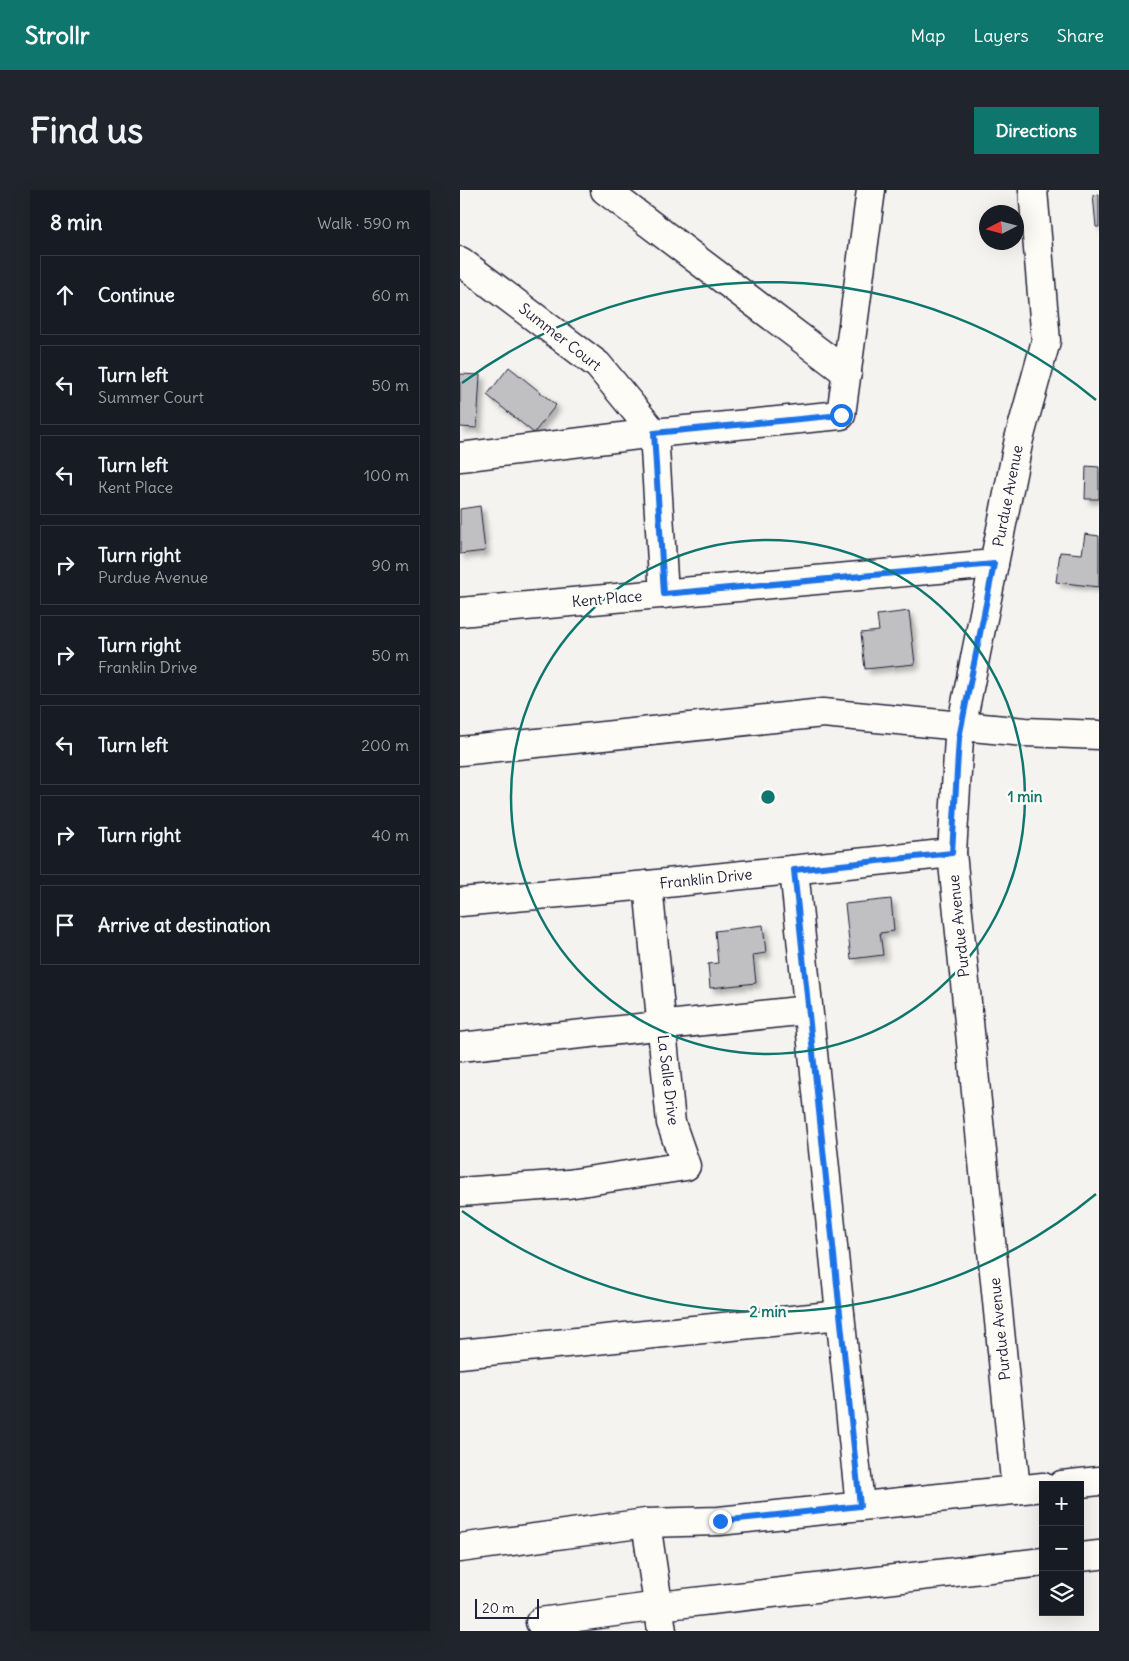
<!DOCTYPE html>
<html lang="en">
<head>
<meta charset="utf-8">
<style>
	:root { --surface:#171b24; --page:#20242c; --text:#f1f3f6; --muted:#9ea1a6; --line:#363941; --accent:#0f766e }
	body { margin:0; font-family:Delius,sans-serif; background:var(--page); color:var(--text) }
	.controls { position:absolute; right:15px; bottom:15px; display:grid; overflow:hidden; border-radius:0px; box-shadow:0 5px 20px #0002 }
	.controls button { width:45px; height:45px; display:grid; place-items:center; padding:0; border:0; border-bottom:1px solid var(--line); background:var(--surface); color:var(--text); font:25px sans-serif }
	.compass { position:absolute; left:519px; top:15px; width:45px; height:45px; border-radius:50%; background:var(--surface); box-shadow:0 5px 20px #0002; rotate:264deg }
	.scale { position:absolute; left:15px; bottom:12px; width:64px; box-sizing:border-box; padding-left:5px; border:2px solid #22223b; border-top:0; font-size:14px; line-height:18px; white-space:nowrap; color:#22223b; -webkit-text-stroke:4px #fdfcf7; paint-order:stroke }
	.stop { position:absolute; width:15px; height:15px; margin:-11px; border:4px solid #1a73e8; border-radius:50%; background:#fff }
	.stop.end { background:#1a73e8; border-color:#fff; box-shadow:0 1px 5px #0008 }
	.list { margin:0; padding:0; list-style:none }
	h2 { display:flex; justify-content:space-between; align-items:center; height:65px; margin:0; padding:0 20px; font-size:21px }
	h2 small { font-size:16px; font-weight:400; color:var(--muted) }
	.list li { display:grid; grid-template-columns:32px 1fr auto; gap:15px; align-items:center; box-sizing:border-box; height:80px; margin:0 10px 10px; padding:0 10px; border:1px solid var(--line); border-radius:0px }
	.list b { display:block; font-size:19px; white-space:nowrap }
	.list p { margin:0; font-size:16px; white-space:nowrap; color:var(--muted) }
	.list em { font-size:16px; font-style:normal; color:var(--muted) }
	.icon { flex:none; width:28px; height:28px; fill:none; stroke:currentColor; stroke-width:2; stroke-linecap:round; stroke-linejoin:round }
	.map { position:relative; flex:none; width:639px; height:1441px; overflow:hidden; border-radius:0px }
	header { display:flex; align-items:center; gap:30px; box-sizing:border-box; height:70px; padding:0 25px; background:var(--accent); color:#fff }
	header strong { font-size:24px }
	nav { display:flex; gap:28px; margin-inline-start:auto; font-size:18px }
	.intro { display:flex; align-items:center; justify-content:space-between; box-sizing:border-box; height:120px; padding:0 30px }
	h1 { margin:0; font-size:35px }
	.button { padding:12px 22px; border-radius:0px; background:var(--accent); color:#fff; font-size:18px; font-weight:700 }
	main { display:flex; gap:30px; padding:0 30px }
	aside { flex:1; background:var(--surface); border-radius:0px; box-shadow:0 5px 20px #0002 }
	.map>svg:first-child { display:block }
	.building { fill:#c0bfc2; stroke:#22223b; filter:url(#shadow) }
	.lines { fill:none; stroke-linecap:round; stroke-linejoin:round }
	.minor-casing { stroke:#22223b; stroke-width:31 }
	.minor { stroke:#fdfcf7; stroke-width:28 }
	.route { stroke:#1a73e8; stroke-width:6 }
	.ring { fill:none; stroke:#0f766e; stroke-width:2.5 }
	.labels { text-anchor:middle; stroke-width:5; stroke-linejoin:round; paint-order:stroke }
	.street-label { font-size:15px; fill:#22223b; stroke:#fdfcf7 }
	.centre { fill:#0f766e; stroke:#fdfcf7; stroke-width:2.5 }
	.ring-label { font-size:15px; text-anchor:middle; font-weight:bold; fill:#0f766e; stroke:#fdfcf7; stroke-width:5; stroke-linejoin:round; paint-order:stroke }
</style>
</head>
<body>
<header>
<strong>Strollr</strong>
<nav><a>Map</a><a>Layers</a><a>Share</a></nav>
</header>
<div class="intro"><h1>Find us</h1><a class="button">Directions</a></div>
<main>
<aside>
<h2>8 min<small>Walk · 590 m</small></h2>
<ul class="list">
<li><svg class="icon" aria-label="ahead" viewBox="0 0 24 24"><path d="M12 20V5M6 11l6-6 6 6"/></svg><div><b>Continue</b></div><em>60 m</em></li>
<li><svg class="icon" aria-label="left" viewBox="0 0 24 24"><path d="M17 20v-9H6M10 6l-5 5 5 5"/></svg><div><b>Turn left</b><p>Summer Court</p></div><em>50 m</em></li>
<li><svg class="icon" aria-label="left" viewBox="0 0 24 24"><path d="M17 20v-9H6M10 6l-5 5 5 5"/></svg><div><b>Turn left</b><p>Kent Place</p></div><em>100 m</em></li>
<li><svg class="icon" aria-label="right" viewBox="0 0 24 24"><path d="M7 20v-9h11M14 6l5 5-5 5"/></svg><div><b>Turn right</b><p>Purdue Avenue</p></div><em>90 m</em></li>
<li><svg class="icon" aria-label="right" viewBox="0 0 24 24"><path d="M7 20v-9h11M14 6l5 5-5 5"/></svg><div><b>Turn right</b><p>Franklin Drive</p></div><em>50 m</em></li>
<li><svg class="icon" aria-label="left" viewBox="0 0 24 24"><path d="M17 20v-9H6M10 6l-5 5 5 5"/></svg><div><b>Turn left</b></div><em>200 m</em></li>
<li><svg class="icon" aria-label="right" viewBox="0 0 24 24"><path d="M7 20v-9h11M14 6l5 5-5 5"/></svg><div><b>Turn right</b></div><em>40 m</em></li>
<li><svg class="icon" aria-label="arrive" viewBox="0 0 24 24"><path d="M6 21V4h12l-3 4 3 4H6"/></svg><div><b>Arrive at destination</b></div></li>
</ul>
</aside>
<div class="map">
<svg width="639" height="1441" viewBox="0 0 639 1441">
	<defs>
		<filter id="shadow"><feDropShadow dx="4.5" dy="4.5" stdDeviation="2.5" flood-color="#0004"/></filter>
	</defs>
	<rect width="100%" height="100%" fill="#f4f3ef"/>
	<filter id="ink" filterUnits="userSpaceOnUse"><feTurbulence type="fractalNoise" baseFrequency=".02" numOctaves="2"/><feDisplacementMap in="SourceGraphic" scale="10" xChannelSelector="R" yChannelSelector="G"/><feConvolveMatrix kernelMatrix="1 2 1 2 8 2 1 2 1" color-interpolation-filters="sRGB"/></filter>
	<g filter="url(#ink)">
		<g class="building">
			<polygon points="639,4 639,37 636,37 633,5"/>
			<polygon points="49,177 96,215 74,243 27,205"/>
			<polygon points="0,184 20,185 17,238 0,237"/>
			<polygon points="626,276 639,277 639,309 625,309"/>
			<polygon points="20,316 25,361 0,364 0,319"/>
			<polygon points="625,344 639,346 639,397 596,392 600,362 622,364"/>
			<polygon points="449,421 455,474 405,479 401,443 419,441 417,425"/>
			<polygon points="431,709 434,741 420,743 423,765 391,769 385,714"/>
			<polygon points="303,735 306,763 293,765 296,793 250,798 248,774 258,773 255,741"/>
		</g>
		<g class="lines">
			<g class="minor-casing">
				<g id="minor">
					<polyline points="145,0 387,183"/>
					<polyline points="0,71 138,175 194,243 204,404"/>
					<polyline points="0,267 194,243 381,225 411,0"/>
					<polyline points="0,422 534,374"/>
					<polyline points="0,561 363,523 565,542 639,545"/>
					<polyline points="334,680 400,1316"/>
					<polyline points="0,712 188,695 492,663"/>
					<polyline points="0,857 348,820"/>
					<polyline points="0,1002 108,994 226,976 211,933 188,695"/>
					<polyline points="0,1164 380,1125"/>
					<polyline points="602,1295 639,1291"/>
					<polyline points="556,1300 492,663 499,548 559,249 586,151 573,0"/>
					<polyline points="186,1333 202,1441"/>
					<polyline points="0,1358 186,1333 259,1331 583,1297"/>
					<polyline points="620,1367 639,1365"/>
					<polyline points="80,1432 199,1416 583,1372"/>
				</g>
			</g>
			<use href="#minor" class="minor"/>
		</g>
	</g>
	<g class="lines" filter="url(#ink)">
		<polyline class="route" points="260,1331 400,1316 334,680 492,663 499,548 534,374 204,404 194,243 381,225"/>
	</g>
	<g class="ring">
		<circle cx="308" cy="607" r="257"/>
		<path d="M636 1004A515 515 0 0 1 2 1021M2 193A515 515 0 0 1 636 210"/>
	</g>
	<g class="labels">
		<g class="street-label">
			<text transform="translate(100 147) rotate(38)" y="5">Summer Court</text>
			<text transform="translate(548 306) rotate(-79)" y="5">Purdue Avenue</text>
			<text transform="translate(147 409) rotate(-5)" y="5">Kent Place</text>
			<text transform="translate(246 689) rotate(-6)" y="5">Franklin Drive</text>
			<text transform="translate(499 736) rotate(-96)" y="5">Purdue Avenue</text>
			<text transform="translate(208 890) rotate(83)" y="5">La Salle Drive</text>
			<text transform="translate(540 1139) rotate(-96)" y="5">Purdue Avenue</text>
		</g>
	</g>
	<circle cx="308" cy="607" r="8" class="centre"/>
	<g class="ring-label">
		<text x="565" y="612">1 min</text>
		<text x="308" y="1127">2 min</text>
	</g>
</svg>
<div class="controls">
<button>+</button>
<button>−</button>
<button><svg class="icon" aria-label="layers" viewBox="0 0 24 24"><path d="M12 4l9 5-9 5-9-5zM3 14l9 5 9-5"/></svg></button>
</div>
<svg class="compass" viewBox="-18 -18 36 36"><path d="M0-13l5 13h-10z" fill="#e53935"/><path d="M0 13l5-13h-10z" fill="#9ea1a6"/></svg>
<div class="scale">20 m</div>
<div class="stop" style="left:381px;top:225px"></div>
<div class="stop end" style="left:260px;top:1331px"></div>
</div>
</main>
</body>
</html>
